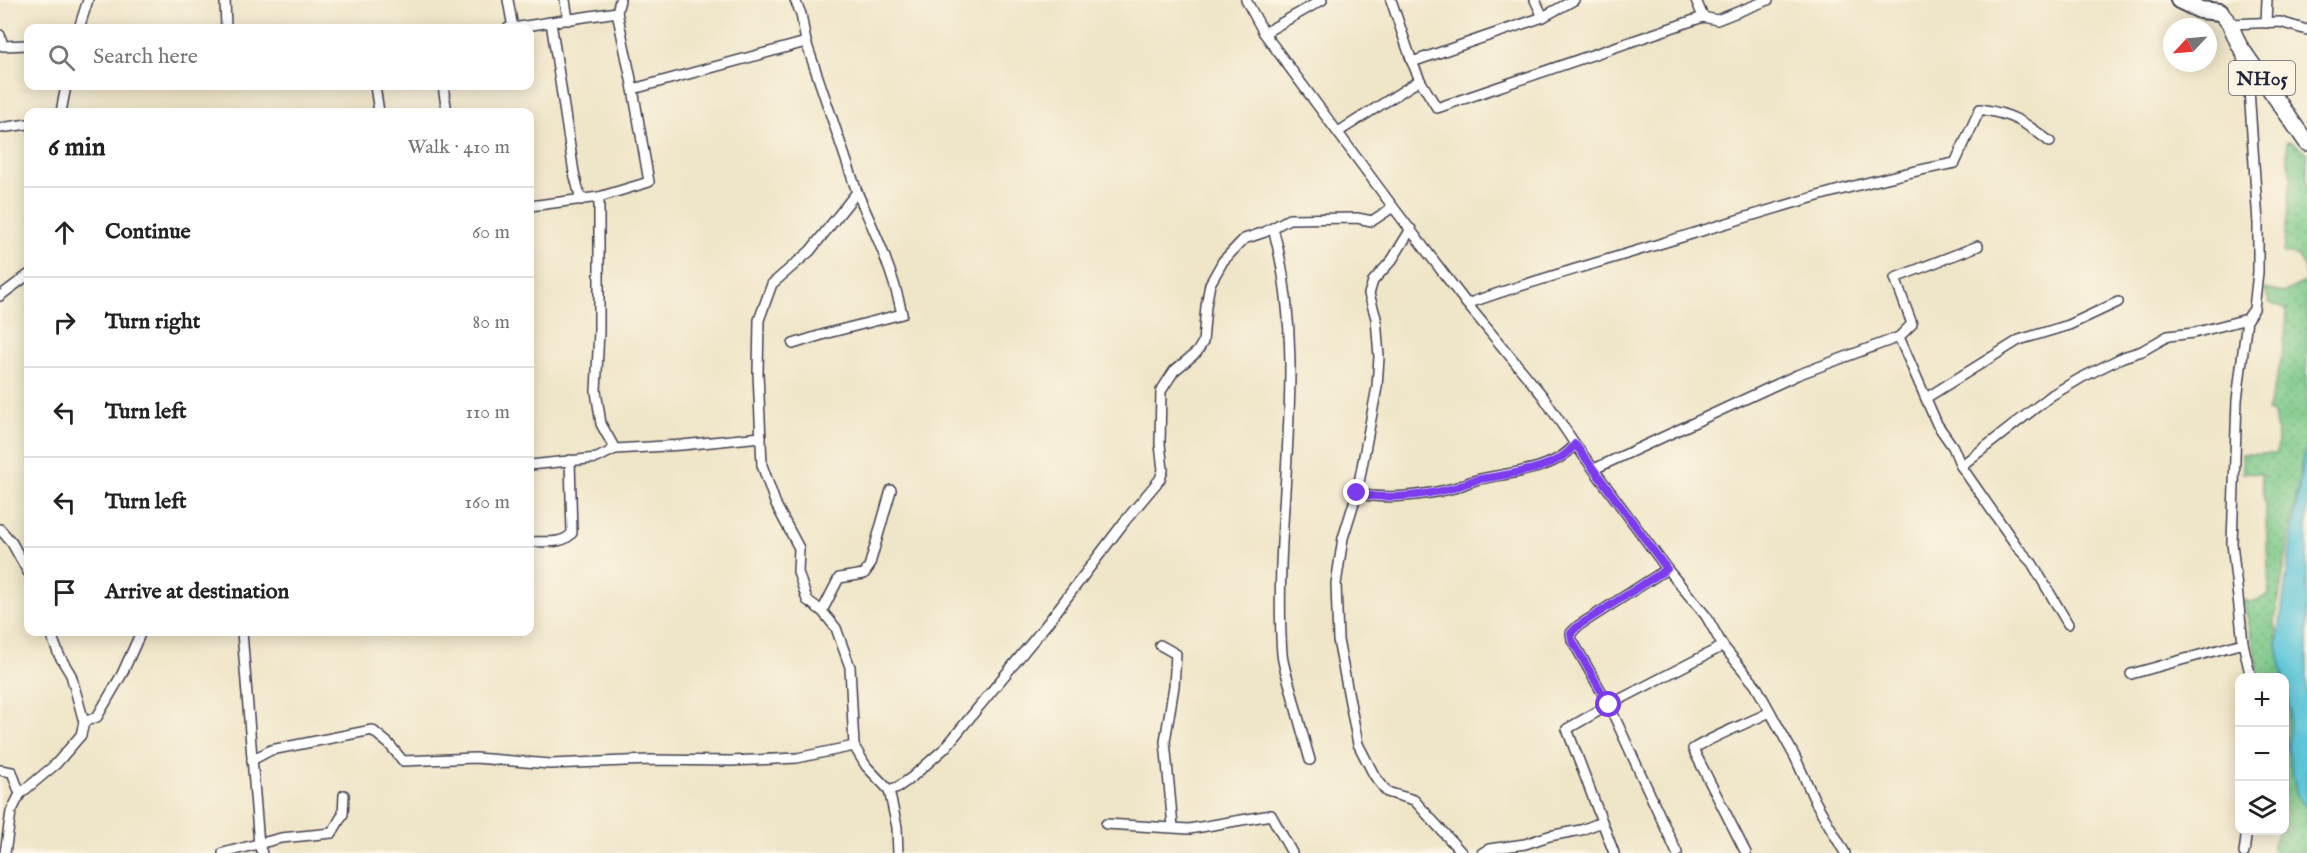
<!DOCTYPE html>
<html lang="en">
<head>
<meta charset="utf-8">
<style>
	:root { --surface:#fff; --page:#f6f6f6; --text:#222; --muted:#767676; --line:#e0e0e0 }
	body { margin:0; font-family:"IM FELL English",serif; background:var(--page); color:var(--text) }
	.controls { position:absolute; right:18px; bottom:18px; display:grid; overflow:hidden; border-radius:12px; box-shadow:0 3px 15px #0003 }
	.controls button { width:54px; height:54px; display:grid; place-items:center; padding:0; border:0; border-bottom:2px solid var(--line); background:var(--surface); color:var(--text); font:30px sans-serif }
	.compass { position:absolute; left:2163px; top:18px; width:54px; height:54px; border-radius:50%; background:var(--surface); box-shadow:0 3px 15px #0003; rotate:244deg }
	.stop { position:absolute; width:18px; height:18px; margin:-14px; border:4px solid #7c3aed; border-radius:50%; background:#fff }
	.stop.end { background:#7c3aed; border-color:#fff; box-shadow:0 2px 6px #0008 }
	.list { margin:0; padding:0; list-style:none }
	h2 { display:flex; justify-content:space-between; align-items:center; height:78px; margin:0; padding:0 24px; font-size:26px }
	h2 small { font-size:20px; font-weight:400; color:var(--muted) }
	.list li { display:grid; grid-template-columns:39px 1fr auto; gap:18px; align-items:center; box-sizing:border-box; height:90px; padding:0 24px; border-top:2px solid var(--line) }
	.list b { display:block; font-size:22px; white-space:nowrap }
	.list em { font-size:20px; font-style:normal; color:var(--muted) }
	.icon { flex:none; width:33px; height:33px; fill:none; stroke:currentColor; stroke-width:2; stroke-linecap:round; stroke-linejoin:round }
	.map { position:relative; flex:none; width:2307px; height:853px; overflow:hidden }
	.search { position:absolute; background:var(--surface); box-shadow:0 3px 15px #0003; left:24px; top:24px; width:510px; height:66px; display:flex; align-items:center; gap:15px; box-sizing:border-box; padding:0 21px; border-radius:12px; color:var(--muted); font-size:22px }
	.panel { position:absolute; background:var(--surface); box-shadow:0 3px 15px #0003; left:24px; top:108px; width:510px; height:528px; border-radius:12px }
	.map>svg:first-child { display:block }
	.grass { fill:url(#grass-dots); stroke:#4e7562; stroke-width:1.5 }
	.water { fill:#5dc6d9; stroke:#40748a; stroke-width:1.5 }
	.lines { fill:none; stroke-linecap:round; stroke-linejoin:round }
	.street-casing { stroke:#413f50; stroke-width:12 }
	.primary-casing { stroke:#413f50; stroke-width:18 }
	.highway-casing { stroke:#413f50; stroke-width:20 }
	.street { stroke:#fff; stroke-width:9 }
	.primary { stroke:#fff; stroke-width:15 }
	.highway { stroke:#fff; stroke-width:16 }
	.route { stroke:#7c3aed; stroke-width:8 }
	.labels { text-anchor:middle; stroke-width:4.5; stroke-linejoin:round; paint-order:stroke }
	.shield { fill:#fcf5e5; stroke:#63616e; stroke-width:1.5 }
	.shield-label { font-size:20px; font-weight:bold; fill:#22223b }
</style>
</head>
<body>
<div class="map">
<svg width="2307" height="853" viewBox="0 0 2307 853">
	<defs>
		<pattern id="grass-dots" width="8" height="8" patternUnits="userSpaceOnUse" patternTransform="scale(1.5)"><rect width="8" height="8" fill="#7ac888"/><path d="M2 2h.1M6 6h.1" fill="none" stroke="#64a270" stroke-width="1.8" stroke-linecap="round"/></pattern>
	</defs>
	<rect width="100%" height="100%" fill="#fcf5e5"/>
	<filter id="ink" filterUnits="userSpaceOnUse"><feTurbulence type="fractalNoise" baseFrequency=".0167" numOctaves="2"/><feDisplacementMap in="SourceGraphic" scale="12" xChannelSelector="R" yChannelSelector="G"/><feConvolveMatrix kernelMatrix="1 2 1 2 8 2 1 2 1" color-interpolation-filters="sRGB"/></filter>
	<filter id="wash" filterUnits="userSpaceOnUse"><feTurbulence type="fractalNoise" baseFrequency=".008" numOctaves="4" result="noise"/><feDisplacementMap in="SourceGraphic" scale="24" xChannelSelector="R" yChannelSelector="G"/><feGaussianBlur stdDeviation="1.35" result="paint"/><feColorMatrix in="noise" values="0 0 0 0 0 0 0 0 0 0 0 0 0 0 0 0 0 1.4 0 .05"/><feComposite in="paint" operator="in"/></filter>
	<g filter="url(#wash)">
		<rect width="100%" height="100%" fill="#efe5c7"/>
		<g class="grass">
			<path d="M2287 141 2293 142 2307 153V446L2303 458 2275 620 2277 645 2284 677H2259L2256 654 2243 600 2252 602 2269 595 2266 516 2261 474 2243 473 2242 454H2277L2278 437 2274 414 2267 411C2278 379 2286 344 2287 310L2270 303 2264 289 2283 293 2306 281 2305 269 2297 255 2283 253 2291 178 2287 157Z"/>
			<polygon points="2285,681 2290,711 2288,748 2297,796 2307,808 2307,853 2276,853 2272,849 2277,831 2284,830"/>
		</g>
		<polygon class="water" points="2307,446 2307,808 2297,796 2288,748 2290,711 2277,645 2303,458"/>
	</g>
	<g filter="url(#ink)">
		<g class="lines">
			<g class="street-casing">
				<g id="street">
					<polyline points="225,0 226,28"/>
					<polyline points="508,0 513,28 508,28"/>
					<polyline points="565,0 568,20"/>
					<polyline points="795,0 801,14 806,42 857,192 810,251 772,284 759,320 758,373 762,465 776,505 799,548 798,572 807,600 822,611 836,628 850,667 854,746 866,766 889,790 897,827 898,853"/>
					<polyline points="1246,0 1264,33 1393,207 1467,304 1542,395 1575,444 1667,569 1706,616 1723,646 1756,686 1795,757 1815,801 1845,853"/>
					<polyline points="1391,0 1412,62 1543,17 1574,0"/>
					<polyline points="1535,0 1543,17"/>
					<polyline points="617,12 633,89"/>
					<polyline points="1703,17 1717,20 1768,0"/>
					<polyline points="2266,23 2267,0"/>
					<polyline points="2230,24 2280,22 2307,30"/>
					<polyline points="79,28 88,0"/>
					<polyline points="513,28 551,22"/>
					<polyline points="1264,33 1322,0"/>
					<polyline points="0,35 3,46 28,45"/>
					<polyline points="2241,53 2249,89 2258,223 2258,272 2254,309 2247,319 2237,400 2232,543 2243,643 2251,678"/>
					<polyline points="1420,80 1437,108 1703,17 1696,0"/>
					<polyline points="375,86 379,112"/>
					<polyline points="443,86 447,112"/>
					<polyline points="61,112 66,86"/>
					<polyline points="0,128 28,124"/>
					<polyline points="1338,132 1420,80 1412,62"/>
					<polyline points="599,197 599,331 596,391 601,424 615,449"/>
					<polyline points="581,200 574,173 551,22 617,12 620,0"/>
					<polyline points="530,206 599,197 649,182 633,89 806,42"/>
					<path d="M1273 228C1311 367 1272 513 1282 654 1283 666 1288 678 1291 690 1297 713 1303 736 1310 760"/>
					<polyline points="1411,229 1392,260 1373,281 1369,294 1376,318 1379,357 1377,387 1357,493 1343,538 1336,584 1338,640 1358,744 1374,775 1387,792 1414,800 1462,853"/>
					<polyline points="0,296 28,275"/>
					<path d="M1467 304C1530 281 1595 264 1659 244 1757 214 1855 182 1955 163L1980 109C2012 114 2025 122 2050 142"/>
					<polyline points="1899,337 1912,324 1895,278 1978,246"/>
					<path d="M793 344 828 333 902 314C893 271 875 232 857 192"/>
					<polyline points="1926,398 2019,340 2069,325 2118,302"/>
					<polyline points="530,465 597,458 615,449 682,445 761,437"/>
					<polyline points="1961,466 2052,395 2081,378 2123,357 2142,351 2168,336 2194,333 2247,319"/>
					<polyline points="1594,469 1797,375 1899,337 1937,424 1953,447 1961,466 2018,548 2032,563 2068,624"/>
					<path d="M1357 493C1382 501 1427 495 1454 488 1461 486 1468 482 1476 480 1505 473 1556 471 1575 444"/>
					<polyline points="0,529 12,543 28,572"/>
					<path d="M530 542C544 541 563 545 572 533L570 460"/>
					<polyline points="1667,569 1578,626 1571,633 1572,640 1609,705 1677,853"/>
					<polyline points="822,611 839,578 864,574 869,567 891,490"/>
					<polyline points="50,632 59,655 71,675 84,722"/>
					<polyline points="242,632 259,845 262,853"/>
					<polyline points="1160,645 1176,654 1174,686 1165,741 1173,827"/>
					<polyline points="2131,674 2243,643"/>
					<polyline points="252,760 271,750 372,730 389,744 403,761 475,758 550,764 650,760 730,761 797,758 854,746"/>
					<polyline points="0,770 12,772 20,794"/>
					<polyline points="889,790 898,787 911,778 945,748 1046,625 1125,521 1160,479 1163,470 1160,444 1161,391 1174,371 1197,352 1203,342 1206,306 1210,284 1223,261 1244,239 1265,232 1289,219 1357,218 1372,221 1393,207"/>
					<polyline points="1106,824 1189,829 1271,815 1292,853"/>
					<polyline points="5,853 11,812 20,794 56,764 81,735 84,722 97,717 122,674 141,632"/>
					<polyline points="223,853 281,838 332,833 343,814 344,795"/>
					<polyline points="1482,853 1489,849 1525,844 1549,836 1581,830 1602,822"/>
					<polyline points="1614,853 1567,729 1609,705 1723,646"/>
					<path d="M1746 853 1693 749C1717 734 1744 725 1770 712"/>
					<polyline points="2244,853 2247,830"/>
				</g>
			</g>
			<g class="primary-casing">
				<polyline id="primary" points="2220,12 2230,24 2239,45 2307,143"/>
			</g>
			<g class="highway-casing">
				<polyline id="highway" points="2179,0 2200,10 2220,12"/>
			</g>
			<use href="#street" class="street"/>
			<use href="#primary" class="primary"/>
			<use href="#highway" class="highway"/>
		</g>
	</g>
	<g class="lines" filter="url(#ink)">
		<path class="route" d="M1357 493C1383 501 1427 495 1454 488 1461 486 1468 482 1476 480 1505 474 1557 471 1575 444L1667 569 1578 626 1571 633 1572 640 1609 705"/>
	</g>
	<g class="labels">
		<rect class="shield" x="2229" y="61" width="66" height="34" rx="4.5"/>
		<g class="shield-label">
			<text x="2262" y="85">NH05</text>
		</g>
	</g>
</svg>
<div class="controls">
<button>+</button>
<button>−</button>
<button><svg class="icon" aria-label="layers" viewBox="0 0 24 24"><path d="M12 4l9 5-9 5-9-5zM3 14l9 5 9-5"/></svg></button>
</div>
<svg class="compass" viewBox="-18 -18 36 36"><path d="M0-13l5 13h-10z" fill="#e53935"/><path d="M0 13l5-13h-10z" fill="#767676"/></svg>
<div class="stop" style="left:1609px;top:705px"></div>
<div class="stop end" style="left:1357px;top:493px"></div>
<div class="search"><svg class="icon" aria-label="search" viewBox="0 0 24 24"><circle cx="10" cy="10" r="6"/><path d="M15 15l6 6"/></svg>Search here</div>
<section class="panel">
<h2>6 min<small>Walk · 410 m</small></h2>
<ul class="list">
<li><svg class="icon" aria-label="ahead" viewBox="0 0 24 24"><path d="M12 20V5M6 11l6-6 6 6"/></svg><div><b>Continue</b></div><em>60 m</em></li>
<li><svg class="icon" aria-label="right" viewBox="0 0 24 24"><path d="M7 20v-9h11M14 6l5 5-5 5"/></svg><div><b>Turn right</b></div><em>80 m</em></li>
<li><svg class="icon" aria-label="left" viewBox="0 0 24 24"><path d="M17 20v-9H6M10 6l-5 5 5 5"/></svg><div><b>Turn left</b></div><em>110 m</em></li>
<li><svg class="icon" aria-label="left" viewBox="0 0 24 24"><path d="M17 20v-9H6M10 6l-5 5 5 5"/></svg><div><b>Turn left</b></div><em>160 m</em></li>
<li><svg class="icon" aria-label="arrive" viewBox="0 0 24 24"><path d="M6 21V4h12l-3 4 3 4H6"/></svg><div><b>Arrive at destination</b></div></li>
</ul>
</section>
</div>
</body>
</html>
